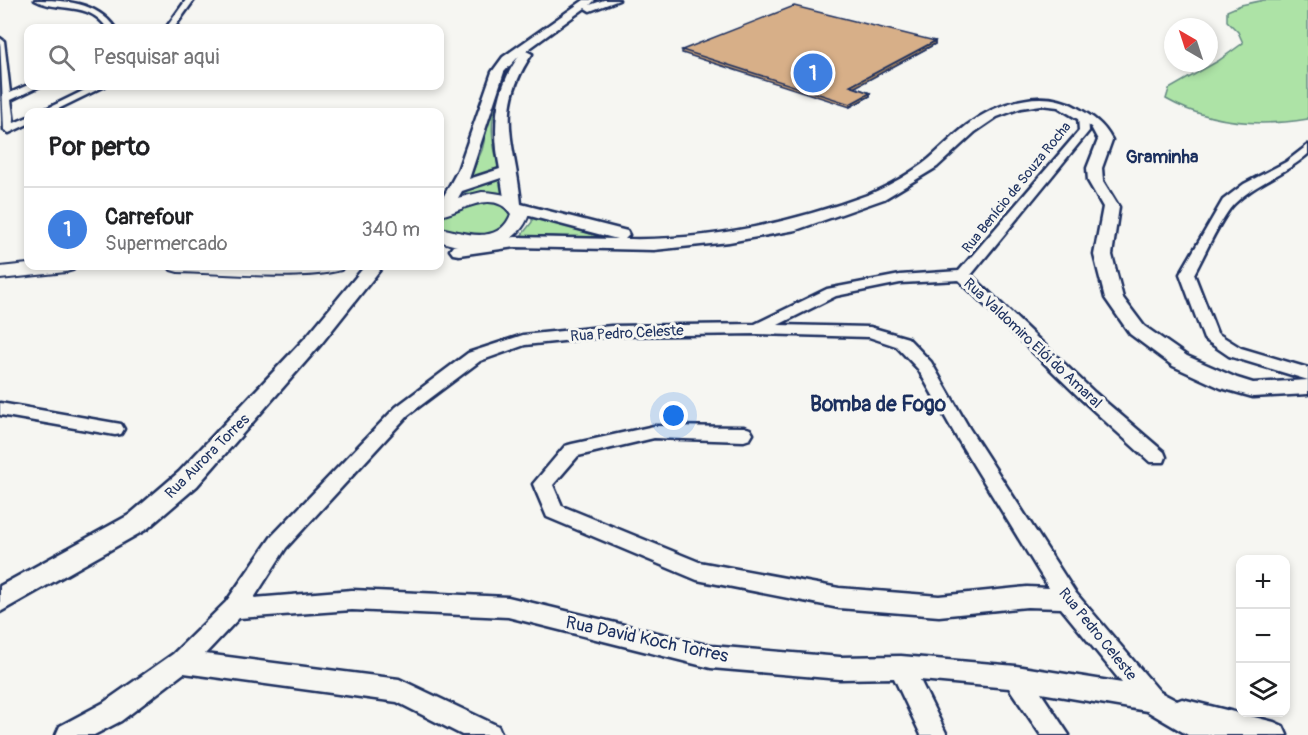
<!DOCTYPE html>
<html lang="pt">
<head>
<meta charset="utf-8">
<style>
	:root { --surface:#fff; --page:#f6f6f6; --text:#202124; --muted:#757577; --line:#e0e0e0; --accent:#1a73e8 }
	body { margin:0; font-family:Pangolin,sans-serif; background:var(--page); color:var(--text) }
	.controls { position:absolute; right:18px; bottom:18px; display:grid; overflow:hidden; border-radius:12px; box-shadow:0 3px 9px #0003 }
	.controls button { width:54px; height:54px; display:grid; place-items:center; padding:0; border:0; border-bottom:2px solid var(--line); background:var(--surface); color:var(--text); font:30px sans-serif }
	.compass { position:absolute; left:1164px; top:18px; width:54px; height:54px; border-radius:50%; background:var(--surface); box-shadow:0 3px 9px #0003; rotate:321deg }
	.you { position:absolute; left:674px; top:416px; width:21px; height:21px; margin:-15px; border:4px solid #fff; border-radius:50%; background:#1a73e8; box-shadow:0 0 0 9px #1a73e833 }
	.badge { display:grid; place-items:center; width:39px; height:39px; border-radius:50%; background:var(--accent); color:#fff; font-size:20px; font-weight:700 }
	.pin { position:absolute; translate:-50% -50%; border:3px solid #fff; box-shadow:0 2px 6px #0006 }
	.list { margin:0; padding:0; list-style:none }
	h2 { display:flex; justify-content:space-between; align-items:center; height:78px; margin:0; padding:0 24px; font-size:26px }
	h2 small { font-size:20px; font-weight:400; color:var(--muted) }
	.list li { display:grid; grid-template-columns:39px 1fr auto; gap:18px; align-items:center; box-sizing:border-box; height:84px; padding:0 24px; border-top:2px solid var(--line) }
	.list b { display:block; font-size:22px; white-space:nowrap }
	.list p { margin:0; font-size:20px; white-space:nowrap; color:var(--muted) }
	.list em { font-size:20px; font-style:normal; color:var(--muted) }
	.icon { flex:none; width:33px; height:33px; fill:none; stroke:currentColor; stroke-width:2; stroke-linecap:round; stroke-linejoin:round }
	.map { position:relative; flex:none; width:1308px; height:735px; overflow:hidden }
	.search { position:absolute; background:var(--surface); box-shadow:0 3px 9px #0003; left:24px; top:24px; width:420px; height:66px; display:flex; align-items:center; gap:15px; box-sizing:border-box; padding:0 21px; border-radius:12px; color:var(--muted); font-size:22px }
	.panel { position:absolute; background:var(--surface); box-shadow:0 3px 9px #0003; left:24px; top:108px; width:420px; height:162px; border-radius:12px }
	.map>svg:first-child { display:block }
	.green { fill:#ade3a6; stroke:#648982; stroke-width:1.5 }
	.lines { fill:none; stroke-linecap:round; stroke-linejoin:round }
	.minor-casing { stroke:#1b2f5e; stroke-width:5 }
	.tertiary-casing { stroke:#1b2f5e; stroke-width:5 }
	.secondary-casing { stroke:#1b2f5e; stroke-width:4 }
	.minor { fill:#f6f6f2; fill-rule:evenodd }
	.tertiary { fill:#f6f6f2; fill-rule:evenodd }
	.secondary { fill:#f6f6f2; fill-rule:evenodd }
	.wall { fill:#b99675; stroke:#1b2f5e; stroke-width:1.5 }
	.shaded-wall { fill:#967a5f; stroke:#1b2f5e; stroke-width:1.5 }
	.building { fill:#d7af88; stroke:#1b2f5e; stroke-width:1.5 }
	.labels { text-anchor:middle; stroke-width:6; stroke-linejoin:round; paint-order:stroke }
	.far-street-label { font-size:14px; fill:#1b2f5e; stroke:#f6f6f2 }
	.street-label { font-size:15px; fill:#1b2f5e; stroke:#f6f6f2 }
	.far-district-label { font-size:18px; font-weight:bold; fill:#1b2f5e; stroke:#f6f6f2 }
	.near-street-label { font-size:18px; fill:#1b2f5e; stroke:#f6f6f2 }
	.district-label { font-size:21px; font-weight:bold; fill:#1b2f5e; stroke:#f6f6f2 }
</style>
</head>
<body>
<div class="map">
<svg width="1308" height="735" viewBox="0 0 1308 735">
	<rect width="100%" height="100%" fill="#f6f6f2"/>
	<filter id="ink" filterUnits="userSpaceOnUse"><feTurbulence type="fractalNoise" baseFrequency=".0167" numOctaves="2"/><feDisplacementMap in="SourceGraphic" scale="12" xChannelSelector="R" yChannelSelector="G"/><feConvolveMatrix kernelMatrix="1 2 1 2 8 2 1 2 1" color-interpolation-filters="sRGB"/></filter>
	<g filter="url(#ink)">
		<g class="green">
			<path d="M1264 0H1308V119C1259 127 1210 124 1166 99L1169 89 1218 61 1243 43 1238 32 1227 21V11L1241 5Z"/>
			<path d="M492 109H495C489 130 494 148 499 169L470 178 482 150Z"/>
			<polygon points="502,177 508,194 460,193"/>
			<path d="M475 200 500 202 513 212C510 217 507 225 503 229 488 241 455 238 442 225L445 213Z"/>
			<polygon points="532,215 597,236 619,240 617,242 554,236 521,236 532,222"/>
		</g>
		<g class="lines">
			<g class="minor-casing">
				<g id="minor">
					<path d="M35 0C64 0 97 2 115 28H107C88 0 58 13 35 0Z"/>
					<polygon points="186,0 194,0 174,28 166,28"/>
					<polygon points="0,38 4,41 10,93 28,85 40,86 11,100 14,123 28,117 28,124 9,133 4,130"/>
					<polygon points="93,86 105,86 52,112 40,112"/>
					<path d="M1083 112 1088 115 1089 131 971 275 1094 392 1164 452 1166 457 1164 462H1150L1082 400 959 280 900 283 836 296 778 325 870 327 908 338 931 362 969 428 1075 592 1160 692 1177 701 1182 699 1274 722 1283 726 1287 735H1188L1147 711 1041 693 1069 735H1041L1009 688 920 680 947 735H921L894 678 840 679 711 668 508 617 352 610 239 618 205 654 399 679 498 726 502 735H462L397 702 184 673 121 721 94 735H56L60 726 103 703 173 654 226 602 272 536 396 407 468 353 523 335 611 326 755 324 827 289 900 275 959 271 1079 131 1078 115ZM757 334 869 337 896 346 918 369 957 438 1049 588 1027 587 939 596 839 588 699 562 562 506 553 485 578 456 654 438 744 441 750 439 753 434 750 429 744 427 654 426 572 444 565 446 533 484 547 517 697 580 839 608 939 616 1027 607 1061 608 1122 683 1016 666 901 656 840 657 711 646 508 597 352 590 254 598 286 548 408 415 480 361 525 345 611 336Z"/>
					<path d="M1308 145V154C1286 174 1255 183 1234 204 1221 217 1204 256 1194 274L1217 333 1241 348 1308 368V380L1229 356 1204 339 1180 274 1223 200 1244 184 1286 162Z"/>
					<polygon points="0,403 115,423 121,424 124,429 121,434 115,435 0,415"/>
				</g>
			</g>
			<g class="tertiary-casing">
				<g id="tertiary">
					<path d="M584 0H595L590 5 604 0H619L590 11 585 8 526 51 532 54C493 111 516 145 521 204L627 231 629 235 625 239C709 241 791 223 870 194 889 186 913 172 929 159 942 148 953 136 966 126 996 103 1042 87 1076 107 1093 117 1103 123 1112 140L1102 168 1103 181 1119 207 1112 255 1123 298 1144 326 1187 356 1237 378 1253 383 1308 380V394L1253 397 1221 388 1173 366 1130 334 1105 298 1094 255 1103 207 1088 181 1087 168 1098 140 1091 127 1058 107 1041 105 1021 108 997 117 975 132 937 167 884 199 796 230 729 242 654 250 515 247 459 255 453 254 450 250 453 246 515 237 617 239 511 211 505 204 501 178 462 191 451 210H440V203L458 170 492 72 503 57ZM519 56C495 89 492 129 500 169L469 179 504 72Z"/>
					<polygon points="365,266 383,266 321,344 197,486 147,529 0,612 0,586 129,515 179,472 307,336"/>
				</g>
			</g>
			<g class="secondary-casing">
				<g id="secondary">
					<path d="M482 192C503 193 517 196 529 214 518 250 471 253 440 241V228C464 233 499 246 511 214 493 188 461 212 440 216L441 202Z"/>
					<polygon points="28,264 28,266 76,266 73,270 66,272 0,279 0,267"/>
					<path d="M168 266H344L341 270C299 281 224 273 178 272L171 270Z"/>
				</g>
			</g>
			<use href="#minor" class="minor"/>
			<use href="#tertiary" class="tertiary"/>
			<use href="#secondary" class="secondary"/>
		</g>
		<polygon class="wall" points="935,41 935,44 854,87 870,93 870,96 850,107 682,53 682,50"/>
		<g class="shaded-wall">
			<polygon points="935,41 935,44 850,90 850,86"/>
			<polygon points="870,93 870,96 850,107 850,104"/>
		</g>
		<polygon class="building" points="794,6 935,41 850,86 870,93 850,104 682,50"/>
	</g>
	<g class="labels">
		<g class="far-street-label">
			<text transform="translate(1016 187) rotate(-51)" y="5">Rua Benício de Souza Rocha</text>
		</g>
		<g class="street-label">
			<text transform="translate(627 333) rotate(-3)" y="5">Rua Pedro Celeste</text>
			<text transform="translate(1033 343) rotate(43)" y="5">Rua Valdomiro Elói do Amaral</text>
			<text transform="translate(207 456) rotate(-45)" y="5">Rua Aurora Torres</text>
			<text transform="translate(1098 634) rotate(51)" y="5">Rua Pedro Celeste</text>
		</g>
		<g class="far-district-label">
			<text x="1162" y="163">Graminha</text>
		</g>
		<g class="near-street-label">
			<text transform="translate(647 639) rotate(12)" y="6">Rua David Koch Torres</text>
		</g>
		<g class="district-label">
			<text x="878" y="411">Bomba de Fogo</text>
		</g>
	</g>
</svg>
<div class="controls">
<button>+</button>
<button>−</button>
<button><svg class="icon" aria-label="layers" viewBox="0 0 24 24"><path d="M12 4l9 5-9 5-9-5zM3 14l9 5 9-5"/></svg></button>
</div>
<svg class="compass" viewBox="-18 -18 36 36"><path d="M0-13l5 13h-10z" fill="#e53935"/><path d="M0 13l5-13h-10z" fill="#757577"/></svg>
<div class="you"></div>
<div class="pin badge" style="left:813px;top:73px;background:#3f7fe0">1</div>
<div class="search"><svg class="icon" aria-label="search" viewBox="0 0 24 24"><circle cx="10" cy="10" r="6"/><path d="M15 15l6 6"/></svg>Pesquisar aqui</div>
<section class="panel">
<h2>Por perto<small></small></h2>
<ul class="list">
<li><span class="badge" style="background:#3f7fe0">1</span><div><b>Carrefour</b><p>Supermercado</p></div><em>340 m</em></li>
</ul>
</section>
</div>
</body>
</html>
